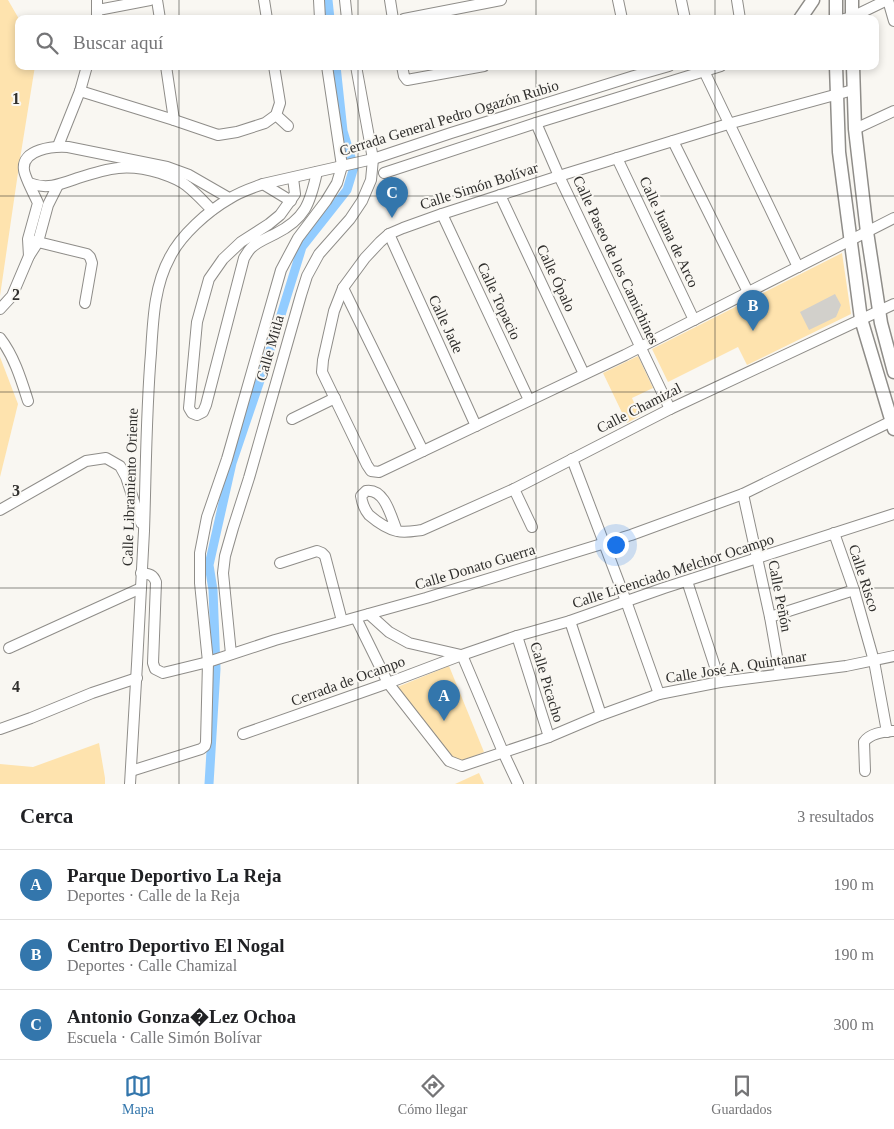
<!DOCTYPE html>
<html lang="es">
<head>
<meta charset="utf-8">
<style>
	:root { --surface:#fff; --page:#f6f6f6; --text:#202124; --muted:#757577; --line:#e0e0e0; --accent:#3376ac }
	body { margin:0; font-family:"Times New Roman",serif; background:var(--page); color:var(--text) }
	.you { position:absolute; left:615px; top:544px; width:18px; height:18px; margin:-12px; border:4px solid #fff; border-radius:50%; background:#1a73e8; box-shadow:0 0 0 8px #1a73e833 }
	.badge { display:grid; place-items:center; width:32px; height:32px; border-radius:50%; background:var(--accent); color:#fff; font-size:16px; font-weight:700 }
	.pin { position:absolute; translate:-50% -41px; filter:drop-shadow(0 1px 2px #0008) }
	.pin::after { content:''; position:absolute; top:26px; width:18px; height:15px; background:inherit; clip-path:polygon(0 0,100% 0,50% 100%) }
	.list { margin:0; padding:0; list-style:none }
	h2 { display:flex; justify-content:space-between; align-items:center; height:65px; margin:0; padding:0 20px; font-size:21px }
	h2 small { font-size:16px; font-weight:400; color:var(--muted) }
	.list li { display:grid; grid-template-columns:32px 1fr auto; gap:15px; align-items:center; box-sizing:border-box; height:70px; padding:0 20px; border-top:1px solid var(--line) }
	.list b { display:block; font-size:19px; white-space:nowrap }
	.list p { margin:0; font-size:16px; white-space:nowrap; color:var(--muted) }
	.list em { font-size:16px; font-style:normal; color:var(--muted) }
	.icon { flex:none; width:28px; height:28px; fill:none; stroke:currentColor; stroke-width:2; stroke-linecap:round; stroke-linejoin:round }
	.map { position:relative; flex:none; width:894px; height:784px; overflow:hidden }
	.search { position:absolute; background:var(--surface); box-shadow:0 2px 8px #0003; left:15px; right:15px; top:15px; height:55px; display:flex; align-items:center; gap:12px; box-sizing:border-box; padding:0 18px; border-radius:10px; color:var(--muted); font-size:19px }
	.sheet { height:275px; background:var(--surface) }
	nav { display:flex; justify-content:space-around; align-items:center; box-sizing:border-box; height:70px; border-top:1px solid var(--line); background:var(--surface); font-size:14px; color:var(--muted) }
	nav a { display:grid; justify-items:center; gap:2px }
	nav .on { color:var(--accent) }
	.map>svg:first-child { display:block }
	.green { fill:#fee3ae }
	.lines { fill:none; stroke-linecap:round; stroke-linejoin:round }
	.canal { stroke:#92ccff; stroke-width:9 }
	.building { fill:#d2d0cb }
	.minor-casing { stroke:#8f8d89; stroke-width:12 }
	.tertiary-casing { stroke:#8f8d89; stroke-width:15 }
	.minor { stroke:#fff; stroke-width:10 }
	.tertiary { stroke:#fff; stroke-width:12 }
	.grid { fill:none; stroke:#302f2d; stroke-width:1; stroke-opacity:0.55 }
	.labels { text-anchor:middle; stroke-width:4; stroke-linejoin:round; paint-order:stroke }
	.street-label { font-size:15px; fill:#302f2d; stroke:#f9f7f2 }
	.grid-label { font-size:16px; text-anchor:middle; font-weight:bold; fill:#302f2d; stroke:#f9f7f2; stroke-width:4; stroke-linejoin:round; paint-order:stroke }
</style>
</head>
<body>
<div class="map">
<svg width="894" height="784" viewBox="0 0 894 784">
	<rect width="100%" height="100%" fill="#f9f7f2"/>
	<g class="green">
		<polygon points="0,0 8,0 19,19 19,66 35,66 20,159 0,296"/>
		<polygon points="842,253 851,314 747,365 738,347 668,382 652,349"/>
		<polygon points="638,356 653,388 632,398 640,416 627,423 603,373"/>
		<polygon points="0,357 18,404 0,477"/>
		<polygon points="449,666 484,752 454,765 390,690"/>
		<polygon points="99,743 105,778 105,784 0,784 0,764 33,767"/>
		<polygon points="479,773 484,784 455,784"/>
	</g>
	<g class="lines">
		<g class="canal">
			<polyline points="328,0 330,19"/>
			<polyline points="209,784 216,669 213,590 209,565 232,463 268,357 302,247 347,190 354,167 343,131 336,66"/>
		</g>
	</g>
	<polygon class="building" points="835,294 841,305 836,317 809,330 800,312"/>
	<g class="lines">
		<g class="minor-casing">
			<g id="minor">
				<polyline points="157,0 160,19"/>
				<polyline points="264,0 267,19"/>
				<polyline points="319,0 320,19"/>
				<polyline points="345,0 347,19"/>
				<polyline points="390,0 393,19"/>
				<polyline points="618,0 622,19"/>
				<polyline points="681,0 685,19"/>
				<polyline points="737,0 740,19"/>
				<polyline points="888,0 894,21"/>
				<polyline points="98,10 150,0"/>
				<polyline points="97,19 97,0"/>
				<polyline points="404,19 501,0"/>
				<polyline points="844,19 852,17 887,0"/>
				<polyline points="166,66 174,120"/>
				<polyline points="402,66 404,76 407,80 484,66"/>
				<polyline points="704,71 798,267"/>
				<polyline points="853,90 728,124 559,176 442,214 403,228 389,234 380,242 365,258 343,288 334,311 323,360 322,372 367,465 371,471 379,472 625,355 894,218"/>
				<polyline points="80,91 174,120 218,135 237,132 265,123 276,115 280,103 274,66"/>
				<polyline points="276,115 288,126"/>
				<polyline points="536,123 559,176 670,409"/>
				<polyline points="855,129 894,111"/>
				<polyline points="673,141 748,292"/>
				<polyline points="58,146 80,91 87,66"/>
				<polyline points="617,158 694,320"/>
				<polyline points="384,173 536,123 721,66"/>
				<path d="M293 178 295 194 280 215 269 224 241 242 223 259 209 279 197 322 189 408 192 413 197 415 203 412 206 405 244 258C246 255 248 251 251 248 257 242 267 238 275 234 305 219 310 204 317 172"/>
				<path d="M29 183C47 190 61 184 78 178 109 168 127 163 160 173 169 176 180 180 187 186 196 193 204 202 212 210"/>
				<polyline points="263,184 291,201"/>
				<polyline points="500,195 584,374"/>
				<polyline points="442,214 529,400"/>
				<polyline points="389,234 476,426"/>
				<polyline points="34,241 87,254 90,257 92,263 85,303"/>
				<path d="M29 256 28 239 38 203C34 194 25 178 24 170 21 149 54 146 68 147L167 167 189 175 229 198"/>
				<polyline points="343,288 423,451"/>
				<polyline points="0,309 12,296 29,256 38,242 48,205 58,185"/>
				<path d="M0 338C14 356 21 379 28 401"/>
				<polyline points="292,419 335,398"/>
				<polyline points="572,459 626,601 659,694"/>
				<polyline points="514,489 532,527"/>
				<polyline points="743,494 770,617 780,674"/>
				<polyline points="0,510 86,461 106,458 120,466 126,477 141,523"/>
				<path d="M397 531C391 517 385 488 366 491L361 496C362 503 365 510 369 515 376 521 388 529 397 531 405 533 414 531 422 530L514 489 670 409 894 304"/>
				<polyline points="834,533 854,590 874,661 887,732"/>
				<polyline points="280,563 317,551 322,553 325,556 342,621"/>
				<path d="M141 573C149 574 153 574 156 582L153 663 155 669 163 673 208 662 275 640 426 598 631 535 743 494 894 420"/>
				<polyline points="687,581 720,682"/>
				<polyline points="369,614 389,632 409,643 461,655"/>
				<polyline points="770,617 854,590"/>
				<polyline points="356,618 388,683 449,761 462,766 549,737 601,715 659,694 720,682 846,666 894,656"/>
				<polyline points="570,621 601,715"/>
				<polyline points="517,636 549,737"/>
				<polyline points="9,648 141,588"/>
				<polyline points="231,654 223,573 225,556 233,528 249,478 301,295 307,276 319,254 350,219 362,201 371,180 373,159 356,66"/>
				<polyline points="462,655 503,752 518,784"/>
				<polyline points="0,729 31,718 92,693 137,678"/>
				<polyline points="243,734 388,683 462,655 517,636 570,621 664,588 894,514"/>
				<polyline points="131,771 201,749 205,746 206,742 208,662 200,583 200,553 207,517 227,459 281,270 298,238 326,201 337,183 342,166 327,66"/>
				<path d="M865 771 864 742C870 733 883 732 893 731"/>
				<path d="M130 784C135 700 140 615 144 531 146 471 146 412 151 353 153 321 154 286 170 257 181 235 208 211 229 199 239 192 252 188 263 184L373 159 451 133 634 76 669 66"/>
			</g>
		</g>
		<g class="tertiary-casing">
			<g id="tertiary">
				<polyline points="800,19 813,0"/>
				<polyline points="836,19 836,0"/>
				<polyline points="852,19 852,0"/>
				<polyline points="836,66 839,152 861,319 894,429"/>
				<polyline points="853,66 855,129 867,232 881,323 894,372"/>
			</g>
		</g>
		<use href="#minor" class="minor"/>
		<use href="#tertiary" class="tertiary"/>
	</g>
	<path class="grid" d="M179 0V19M358 0V19M536 0V19M715 0V19M179 66V784M358 66V784M536 66V784M715 66V784M0 196H894M0 392H894M0 588H894"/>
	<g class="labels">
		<g class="street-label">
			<text transform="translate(449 118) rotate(-17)" y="5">Cerrada General Pedro Ogazón Rubio</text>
			<text transform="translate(479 186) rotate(-18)" y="5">Calle Simón Bolívar</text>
			<text transform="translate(669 232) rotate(65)" y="5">Calle Juana de Arco</text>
			<text transform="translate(616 260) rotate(65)" y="5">Calle Paseo de los Camichines</text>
			<text transform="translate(556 278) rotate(65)" y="5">Calle Ópalo</text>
			<text transform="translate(499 301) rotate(65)" y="5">Calle Topacio</text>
			<text transform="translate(446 324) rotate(65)" y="5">Calle Jade</text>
			<text transform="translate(270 348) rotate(-74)" y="5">Calle Mitla</text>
			<text transform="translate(639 408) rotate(-27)" y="5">Calle Chamizal</text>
			<text transform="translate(130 487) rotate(-88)" y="5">Calle Libramiento Oriente</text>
			<text transform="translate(475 567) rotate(-17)" y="5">Calle Donato Guerra</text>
			<text transform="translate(673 571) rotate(-18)" y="5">Calle Licenciado Melchor Ocampo</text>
			<text transform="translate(864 578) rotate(72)" y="5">Calle Risco</text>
			<text transform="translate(780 596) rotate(79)" y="5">Calle Peñón</text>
			<text transform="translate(736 667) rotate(-9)" y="5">Calle José A. Quintanar</text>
			<text transform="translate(348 681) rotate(-20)" y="5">Cerrada de Ocampo</text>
			<text transform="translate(547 682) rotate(73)" y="5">Calle Picacho</text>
		</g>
	</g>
	<g class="grid-label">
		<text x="16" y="104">1</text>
		<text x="16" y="300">2</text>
		<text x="16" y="496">3</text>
		<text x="16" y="692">4</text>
	</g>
</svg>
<div class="you"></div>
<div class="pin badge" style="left:444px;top:721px">A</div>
<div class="pin badge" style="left:753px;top:331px">B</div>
<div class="pin badge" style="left:392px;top:218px">C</div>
<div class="search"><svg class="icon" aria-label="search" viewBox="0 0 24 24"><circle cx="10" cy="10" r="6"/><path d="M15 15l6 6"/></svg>Buscar aquí</div>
</div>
<section class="sheet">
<h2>Cerca<small>3 resultados</small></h2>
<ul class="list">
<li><span class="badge">A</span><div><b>Parque Deportivo La Reja</b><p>Deportes · Calle de la Reja</p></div><em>190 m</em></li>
<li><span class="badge">B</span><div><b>Centro Deportivo El Nogal</b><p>Deportes · Calle Chamizal</p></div><em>190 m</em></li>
<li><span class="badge">C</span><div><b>Antonio Gonza�Lez Ochoa</b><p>Escuela · Calle Simón Bolívar</p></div><em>300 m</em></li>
</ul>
</section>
<nav>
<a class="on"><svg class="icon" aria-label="map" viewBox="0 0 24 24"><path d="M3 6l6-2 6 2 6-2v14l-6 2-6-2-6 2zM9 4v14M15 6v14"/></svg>Mapa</a>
<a><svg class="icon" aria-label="directions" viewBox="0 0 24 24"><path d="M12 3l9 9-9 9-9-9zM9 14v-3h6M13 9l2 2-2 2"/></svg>Cómo llegar</a>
<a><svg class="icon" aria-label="saved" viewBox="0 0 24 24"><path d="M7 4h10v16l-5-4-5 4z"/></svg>Guardados</a>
</nav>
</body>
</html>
